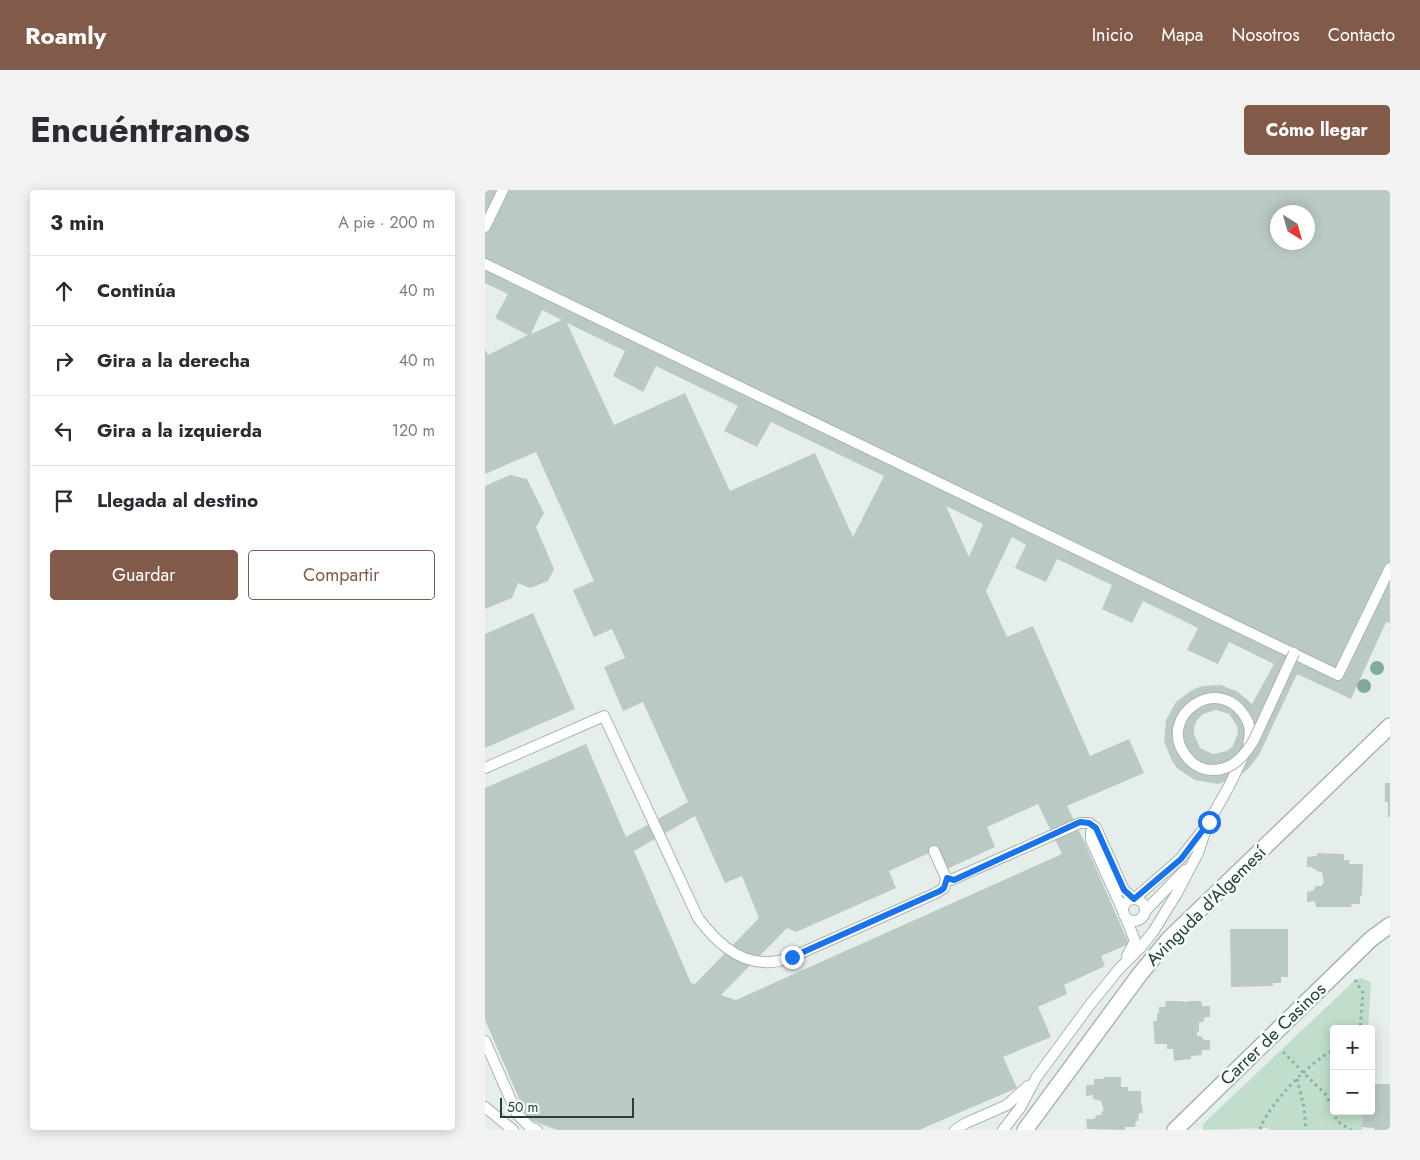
<!DOCTYPE html>
<html lang="es">
<head>
<meta charset="utf-8">
<style>
	:root { --surface:#fff; --page:#f2f2f3; --text:#2b2b33; --muted:#7c7c81; --line:#e1e1e2; --accent:#825a4a }
	body { margin:0; font-family:Jost,sans-serif; background:var(--page); color:var(--text) }
	.controls { position:absolute; right:15px; bottom:15px; display:grid; overflow:hidden; border-radius:5px; box-shadow:0 2px 12px #0003 }
	.controls button { width:45px; height:45px; display:grid; place-items:center; padding:0; border:0; border-bottom:1px solid var(--line); background:var(--surface); color:var(--text); font:25px sans-serif }
	.compass { position:absolute; left:785px; top:15px; width:45px; height:45px; border-radius:50%; background:var(--surface); box-shadow:0 2px 12px #0003; rotate:143deg }
	.scale { position:absolute; left:15px; bottom:12px; width:134px; box-sizing:border-box; padding-left:5px; border:2px solid #25403b; border-top:0; font-size:14px; line-height:18px; white-space:nowrap; color:#25403b; -webkit-text-stroke:4px #f7fbf9; paint-order:stroke }
	.stop { position:absolute; width:15px; height:15px; margin:-11px; border:4px solid #1a73e8; border-radius:50%; background:#fff }
	.stop.end { background:#1a73e8; border-color:#fff; box-shadow:0 1px 5px #0008 }
	.list { margin:0; padding:0; list-style:none }
	h2 { display:flex; justify-content:space-between; align-items:center; height:65px; margin:0; padding:0 20px; font-size:21px }
	h2 small { font-size:16px; font-weight:400; color:var(--muted) }
	.list li { display:grid; grid-template-columns:32px 1fr auto; gap:15px; align-items:center; box-sizing:border-box; height:70px; padding:0 20px; border-top:1px solid var(--line) }
	.list b { display:block; font-size:19px; white-space:nowrap }
	.list em { font-size:16px; font-style:normal; color:var(--muted) }
	.actions { display:flex; gap:10px; padding:15px 20px }
	.actions a { flex:1; padding:11px 0; border:1px solid var(--accent); border-radius:5px; text-align:center; font-size:18px; color:var(--accent) }
	.actions .main { background:var(--accent); color:#fff }
	.icon { flex:none; width:28px; height:28px; fill:none; stroke:currentColor; stroke-width:2; stroke-linecap:round; stroke-linejoin:round }
	.map { position:relative; flex:none; width:905px; height:940px; overflow:hidden; border-radius:5px }
	header { display:flex; align-items:center; gap:30px; box-sizing:border-box; height:70px; padding:0 25px; background:var(--accent); color:#fff }
	header strong { font-size:24px }
	nav { display:flex; gap:28px; margin-inline-start:auto; font-size:18px }
	.intro { display:flex; align-items:center; justify-content:space-between; box-sizing:border-box; height:120px; padding:0 30px }
	h1 { margin:0; font-size:35px }
	.button { padding:12px 22px; border-radius:5px; background:var(--accent); color:#fff; font-size:18px; font-weight:700 }
	main { display:flex; gap:30px; padding:0 30px }
	aside { flex:1; background:var(--surface); border-radius:5px; box-shadow:0 2px 12px #0003 }
	.map>svg:first-child { display:block }
	.green { fill:#c0decb }
	.building { fill:#bbc9c5; fill-rule:evenodd }
	.lines { fill:none; stroke-linecap:round; stroke-linejoin:round }
	.service-casing { stroke:#a8b6b3; stroke-width:12 }
	.minor-casing { stroke:#a8b6b3; stroke-width:18 }
	.tertiary-casing { stroke:#a8b6b3; stroke-width:18 }
	.path { stroke:#88b0a7; stroke-width:3; stroke-dasharray:2.5 4; stroke-linecap:butt }
	.service { stroke:#fff; stroke-width:10 }
	.minor { stroke:#fff; stroke-width:15 }
	.tertiary { stroke:#fff; stroke-width:15 }
	.service-bridge-casing { stroke:#a8b6b3; stroke-width:12; stroke-linecap:butt }
	.service-bridge { stroke:#fff; stroke-width:10 }
	.tree { fill:#82ab97 }
	.route { stroke:#1a73e8; stroke-width:6 }
	.labels { text-anchor:middle; stroke-width:5; stroke-linejoin:round; paint-order:stroke }
	.street-label { font-size:18px; fill:#25403b; stroke:#f7fbf9 }
</style>
</head>
<body>
<header>
<strong>Roamly</strong>
<nav><a>Inicio</a><a>Mapa</a><a>Nosotros</a><a>Contacto</a></nav>
</header>
<div class="intro"><h1>Encuéntranos</h1><a class="button">Cómo llegar</a></div>
<main>
<aside>
<h2>3 min<small>A pie · 200 m</small></h2>
<ul class="list">
<li><svg class="icon" aria-label="ahead" viewBox="0 0 24 24"><path d="M12 20V5M6 11l6-6 6 6"/></svg><div><b>Continúa</b></div><em>40 m</em></li>
<li><svg class="icon" aria-label="right" viewBox="0 0 24 24"><path d="M7 20v-9h11M14 6l5 5-5 5"/></svg><div><b>Gira a la derecha</b></div><em>40 m</em></li>
<li><svg class="icon" aria-label="left" viewBox="0 0 24 24"><path d="M17 20v-9H6M10 6l-5 5 5 5"/></svg><div><b>Gira a la izquierda</b></div><em>120 m</em></li>
<li><svg class="icon" aria-label="arrive" viewBox="0 0 24 24"><path d="M6 21V4h12l-3 4 3 4H6"/></svg><div><b>Llegada al destino</b></div></li>
</ul>
<div class="actions"><a class="main">Guardar</a><a>Compartir</a></div>
</aside>
<div class="map">
<svg width="905" height="940" viewBox="0 0 905 940">
	<rect width="100%" height="100%" fill="#e6eeeb"/>
	<polygon class="green" points="875,788 881,790 886,793 883,839 849,839 849,921 878,921 877,940 785,940 783,938 718,940 718,934 870,790"/>
	<g class="building">
		<path d="M0 0H905V433L901 432 866 509 812 484 774 565 763 579 751 588 733 594 710 590 693 579 687 571 679 551 681 530 691 512 707 500 717 496 736 495 753 502 767 514 789 474 744 452 733 474 702 460 713 438 658 411 647 433 617 419 627 395 572 369 561 392 530 378 541 355 527 347 501 401 522 447 548 436 605 566 644 549 659 583 582 616 600 653 644 754 616 766 620 776 579 795 582 804 553 817 566 847 518 867 532 898 434 940H72L43 929 0 830V598L101 554 141 647 203 612 158 512 138 521 119 477 140 468 127 439 109 447 88 400 109 391 51 262 0 284V159L3 165 43 145 10 128 23 104 0 93ZM792 22H822V52H792ZM57 120 77 130 46 144ZM82 133 140 161 128 186 158 202 171 176 253 216 239 241 272 257 286 232 399 286 368 347 330 263 245 301 200 203 129 235ZM461 316 498 334 484 367ZM731 520 744 524 752 536 753 543 748 556 742 561 728 564 715 558 709 544V537L712 530 718 524ZM553 614 577 664 251 810 236 805 302 738 311 742 411 698 404 681 453 659 462 679 510 657 502 637ZM210 626 240 693 257 686 274 728 210 794 206 793 149 661Z"/>
		<polygon points="25,285 42,289 59,323 51,337 69,379 63,391 45,398 33,393 27,408 0,419 0,296"/>
		<polygon points="48,423 90,519 0,558 0,444"/>
		<polygon points="900,593 905,593 905,627 903,627 903,612 900,612"/>
		<polygon points="832,663 859,664 859,670 865,670 864,674 878,674 877,706 875,706 875,714 866,714 867,717 831,717 830,711 822,712 822,702 828,701 831,696 837,696 837,694 839,693 837,682 831,681 831,679 828,679 827,677 822,677 822,667 832,666"/>
		<polygon points="745,739 803,739 803,787 796,787 796,793 788,793 788,796 746,797"/>
		<polygon points="681,811 698,811 698,812 702,812 702,811 716,811 717,816 725,816 725,827 720,827 718,832 714,832 714,842 712,842 712,846 716,846 719,850 725,850 725,860 717,860 717,865 706,866 706,869 689,871 688,859 682,859 682,854 670,854 668,831 672,831 672,823 674,823 674,817 680,817"/>
		<polygon points="618,887 636,887 636,897 643,897 643,901 656,901 656,914 657,914 658,923 654,923 653,931 651,931 650,937 640,937 640,940 602,939 601,929 609,929 612,925 616,925 617,921 619,921 616,911 608,909 608,905 601,906 601,895 609,895 609,889 619,889"/>
		<polygon points="886,894 905,894 905,940 889,940 889,938 877,937 878,921 886,921"/>
	</g>
	<g class="lines">
		<g class="service-casing">
			<g id="service">
				<polyline points="0,37 18,0"/>
				<polyline points="0,74 853,485 905,378"/>
				<path d="M0 578 119 526 213 728C229 749 251 772 280 772 289 773 298 770 307 767L449 704 459 698 461 688"/>
				<polyline points="611,638 606,642 606,650 638,721"/>
				<polyline points="449,661 461,688 466,690 595,633 604,633 611,638 639,700 649,709 695,669 724,632 744,596 763,557 765,540 763,532"/>
				<circle cx="649" cy="720" r="11"/>
				<polyline points="661,720 700,680"/>
				<polyline points="641,728 650,751 642,766"/>
				<polyline points="0,851 32,924 45,937 52,940"/>
				<polyline points="0,917 28,940"/>
				<polyline points="470,940 481,933 522,915 543,896"/>
				<polyline points="518,940 535,918 551,888 604,816 634,779 655,758 668,742 692,703 713,663 720,642"/>
			</g>
		</g>
		<g class="minor-casing">
			<polyline id="minor" points="690,940 886,749 905,735"/>
		</g>
		<g class="tertiary-casing">
			<polyline id="tertiary" points="540,940 655,784 684,749 905,536"/>
		</g>
		<g class="path">
			<polyline points="870,790 878,803 875,839"/>
			<polyline points="798,862 841,905 847,917 852,931 866,940"/>
			<polyline points="812,889 819,917 821,940"/>
			<path d="M775 939C785 913 824 872 849 860"/>
		</g>
		<use href="#service" class="service"/>
		<use href="#minor" class="minor"/>
		<use href="#tertiary" class="tertiary"/>
		<g class="service-bridge-casing">
			<path id="service-bridge" d="M763 532C737 478 668 527 702 567 708 575 718 580 728 580 748 580 760 565 769 550L809 463"/>
		</g>
		<use href="#service-bridge" class="service-bridge"/>
	</g>
	<g class="tree">
		<circle cx="892" cy="478" r="7"/>
		<circle cx="879" cy="496" r="7"/>
	</g>
	<g class="lines">
		<polyline class="route" points="307,767 455,701 459,698 462,688 469,690 595,632 604,633 611,638 639,700 649,709 696,669 724,632"/>
	</g>
	<g class="labels">
		<g class="street-label">
			<text transform="translate(721 716) rotate(-45)" y="6">Avinguda d'Algemesí</text>
			<text transform="translate(788 844) rotate(-44)" y="6">Carrer de Casinos</text>
		</g>
	</g>
</svg>
<div class="controls">
<button>+</button>
<button>−</button>
</div>
<svg class="compass" viewBox="-18 -18 36 36"><path d="M0-13l5 13h-10z" fill="#e53935"/><path d="M0 13l5-13h-10z" fill="#7c7c81"/></svg>
<div class="scale">50 m</div>
<div class="stop" style="left:724px;top:632px"></div>
<div class="stop end" style="left:307px;top:767px"></div>
</div>
</main>
</body>
</html>
